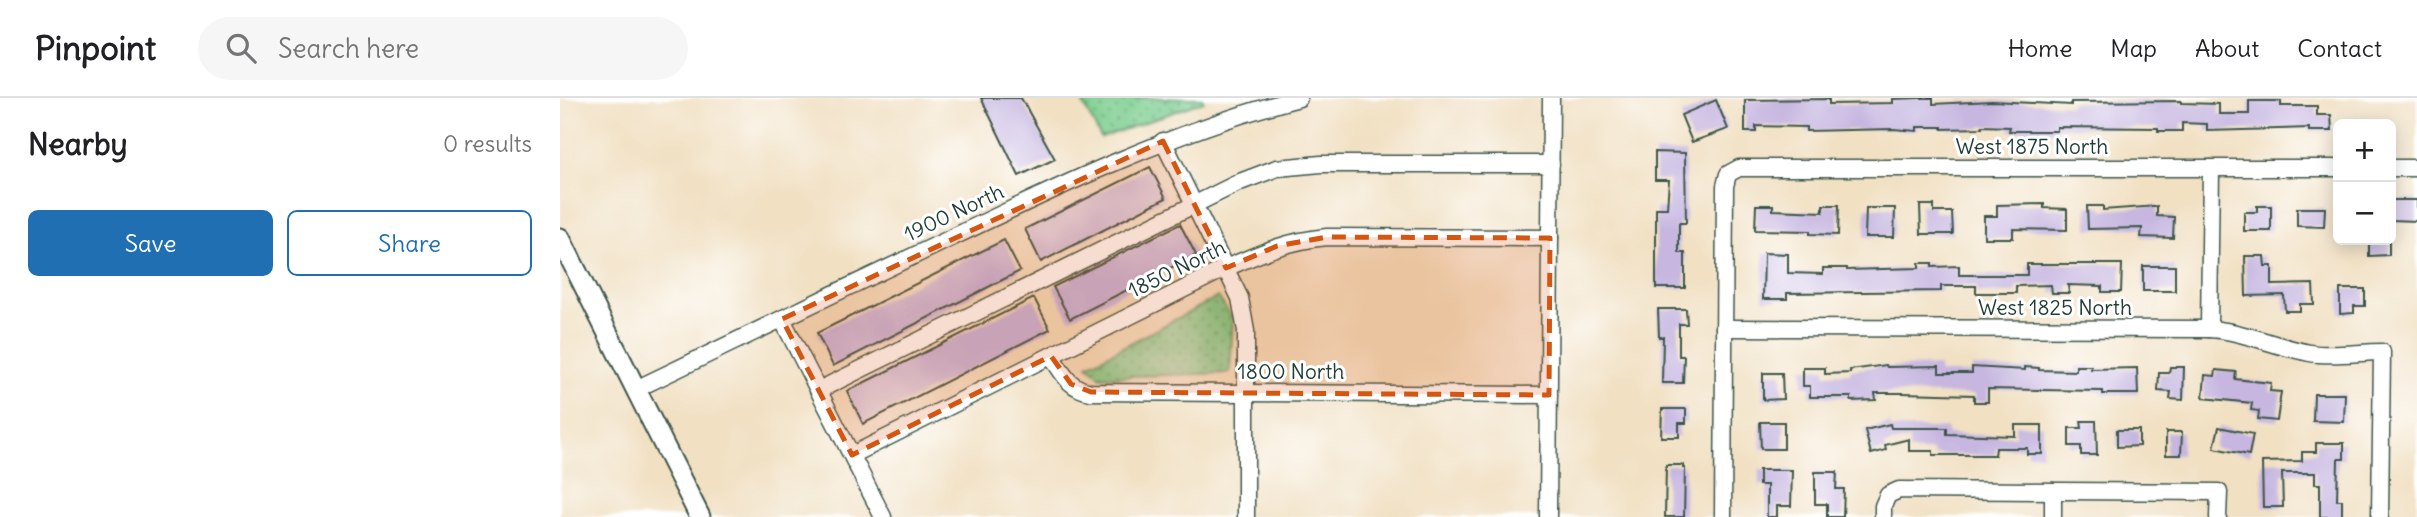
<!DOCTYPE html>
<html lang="en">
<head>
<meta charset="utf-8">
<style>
	:root { --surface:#fff; --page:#f6f6f6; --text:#202124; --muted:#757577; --line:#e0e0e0; --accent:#1f6fb2 }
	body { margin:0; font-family:Delius,sans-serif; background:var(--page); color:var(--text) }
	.controls { position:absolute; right:21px; top:21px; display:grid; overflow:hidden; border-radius:10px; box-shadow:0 4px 18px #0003 }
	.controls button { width:63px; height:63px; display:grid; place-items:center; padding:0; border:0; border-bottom:2px solid var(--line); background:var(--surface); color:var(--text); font:35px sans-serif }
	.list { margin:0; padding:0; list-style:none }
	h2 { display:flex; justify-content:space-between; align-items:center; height:91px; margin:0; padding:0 28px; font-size:30px }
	h2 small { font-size:23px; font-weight:400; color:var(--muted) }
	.actions { display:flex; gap:14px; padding:21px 28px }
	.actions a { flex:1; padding:16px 0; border:2px solid var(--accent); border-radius:10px; text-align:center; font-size:24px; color:var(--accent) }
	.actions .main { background:var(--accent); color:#fff }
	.icon { flex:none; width:38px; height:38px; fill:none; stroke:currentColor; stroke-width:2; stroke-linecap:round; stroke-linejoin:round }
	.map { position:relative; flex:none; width:1857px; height:419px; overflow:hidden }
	header { display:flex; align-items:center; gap:42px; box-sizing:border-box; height:98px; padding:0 35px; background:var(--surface); border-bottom:2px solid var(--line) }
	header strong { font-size:33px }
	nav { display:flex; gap:38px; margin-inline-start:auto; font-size:24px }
	.search { width:490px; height:63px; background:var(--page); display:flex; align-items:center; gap:18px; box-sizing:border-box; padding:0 24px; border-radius:38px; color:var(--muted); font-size:26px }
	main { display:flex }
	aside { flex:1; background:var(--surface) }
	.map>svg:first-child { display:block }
	.grass { fill:url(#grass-dots); stroke:#4e8662; stroke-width:2 }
	.building { fill:#c6b6e0 }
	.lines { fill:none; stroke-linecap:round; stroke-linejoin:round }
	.minor-casing { stroke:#3e5549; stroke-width:19 }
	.major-casing { stroke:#3e5549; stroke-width:23 }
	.minor { stroke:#fff; stroke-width:16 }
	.major { stroke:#fff; stroke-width:19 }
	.marked { fill:#d45610; fill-opacity:0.2; stroke:#d45610; stroke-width:5; stroke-dasharray:14 9; stroke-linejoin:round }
	.labels { text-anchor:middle; stroke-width:6; stroke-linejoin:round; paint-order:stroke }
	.street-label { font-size:21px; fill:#1f3d34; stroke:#fff }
</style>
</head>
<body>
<header>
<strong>Pinpoint</strong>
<div class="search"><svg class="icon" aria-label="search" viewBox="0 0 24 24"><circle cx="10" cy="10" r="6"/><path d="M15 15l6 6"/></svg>Search here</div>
<nav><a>Home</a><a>Map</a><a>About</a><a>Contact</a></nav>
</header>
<main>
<aside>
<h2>Nearby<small>0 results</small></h2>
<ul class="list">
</ul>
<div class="actions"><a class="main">Save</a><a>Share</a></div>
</aside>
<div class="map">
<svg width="1857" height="419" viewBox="0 0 1857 419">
	<defs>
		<pattern id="grass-dots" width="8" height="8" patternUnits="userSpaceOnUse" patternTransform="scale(1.75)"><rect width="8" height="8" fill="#7dce8f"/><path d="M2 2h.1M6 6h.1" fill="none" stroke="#66a876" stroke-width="1.8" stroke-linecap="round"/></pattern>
	</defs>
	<rect width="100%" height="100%" fill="#fff"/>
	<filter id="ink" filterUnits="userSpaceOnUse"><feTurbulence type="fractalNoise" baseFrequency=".0143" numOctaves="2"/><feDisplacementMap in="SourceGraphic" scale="14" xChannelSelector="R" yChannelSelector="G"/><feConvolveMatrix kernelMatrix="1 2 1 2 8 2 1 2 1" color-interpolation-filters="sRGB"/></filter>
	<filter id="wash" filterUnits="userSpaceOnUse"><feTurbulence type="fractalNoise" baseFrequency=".00686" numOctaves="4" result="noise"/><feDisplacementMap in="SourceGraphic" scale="28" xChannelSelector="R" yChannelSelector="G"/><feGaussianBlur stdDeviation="1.57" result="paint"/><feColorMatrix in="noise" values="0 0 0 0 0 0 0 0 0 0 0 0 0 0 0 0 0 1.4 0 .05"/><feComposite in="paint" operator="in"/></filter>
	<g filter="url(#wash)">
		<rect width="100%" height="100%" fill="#f1e0c2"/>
		<g class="grass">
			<polygon points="520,0 642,0 644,3 541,40"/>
			<polygon points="658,199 673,221 670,275 541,279 528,267"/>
		</g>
		<g id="blocks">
			<g class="building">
				<polygon points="421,0 461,0 495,61 459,78"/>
				<polygon points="1360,0 1373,0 1373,6 1432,3 1511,7 1511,4 1621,3 1621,5 1659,6 1659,16 1689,16 1689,3 1721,3 1721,8 1757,8 1757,17 1771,17 1772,33 1749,33 1749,30 1647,33 1647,26 1622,25 1622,33 1598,33 1598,30 1497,29 1497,33 1449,33 1450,29 1422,28 1422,30 1382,31 1382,29 1357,29 1357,33 1333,31 1246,33 1246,29 1196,28 1196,34 1185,34 1185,2 1269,1 1269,6 1333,5 1333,1"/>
				<polygon points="1156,2 1168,31 1132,44 1121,17"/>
				<polygon points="1095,54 1125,55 1126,125 1119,125 1119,155 1125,155 1125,190 1096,190 1096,110 1107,110 1109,82 1095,82"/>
				<polygon points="590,69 606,100 481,164 465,131"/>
				<polygon points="1831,102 1857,102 1857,123 1831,122"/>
				<polygon points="1484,106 1484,110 1507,111 1507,132 1453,131 1453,140 1424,140 1424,118 1437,118 1437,107"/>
				<polygon points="1196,107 1213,107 1213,112 1263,114 1263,107 1279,107 1278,137 1250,136 1250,133 1195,132"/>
				<polygon points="1360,107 1374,107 1374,114 1392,114 1393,136 1361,136"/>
				<polygon points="1527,108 1543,108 1543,112 1597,108 1597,118 1614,119 1613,140 1581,139 1582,130 1528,131"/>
				<polygon points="1697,108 1711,108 1711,133 1684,133 1684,114 1697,114"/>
				<polygon points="1306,110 1335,110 1334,139 1305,139"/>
				<polygon points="1737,110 1765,110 1764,129 1737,128"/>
				<polygon points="620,126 636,157 510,221 493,189"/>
				<polygon points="444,142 460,173 273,268 257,235"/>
				<polygon points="1809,142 1829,142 1829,157 1809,158"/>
				<polygon points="1204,155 1228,156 1228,175 1263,176 1263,170 1287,170 1287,172 1359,170 1359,165 1372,165 1372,169 1399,168 1399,177 1467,177 1467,166 1562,166 1561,194 1542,194 1542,188 1508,187 1509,195 1492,195 1491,187 1456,188 1456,195 1416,195 1416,188 1381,188 1381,193 1227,195 1227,201 1203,201"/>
				<polygon points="1685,158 1704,158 1705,168 1712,168 1712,187 1753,186 1754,206 1740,206 1740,213 1725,213 1724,197 1686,198"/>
				<rect x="1583" y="168" width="32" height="25"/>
				<polygon points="1780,191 1805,191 1805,208 1794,208 1794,215 1780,216"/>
				<polygon points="474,200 490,231 303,326 287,293"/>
				<polygon points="1098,211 1126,211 1127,226 1119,226 1119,258 1124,258 1123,285 1102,285 1103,239 1099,239"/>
				<polygon points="1326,267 1327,269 1379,268 1379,275 1412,275 1412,269 1465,272 1465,269 1479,270 1479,272 1516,273 1516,268 1531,268 1531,271 1577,270 1578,296 1543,296 1543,293 1428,291 1428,304 1414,304 1414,297 1343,295 1315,295 1316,302 1291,303 1291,299 1250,299 1250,288 1243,288 1243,270 1265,270 1265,276 1290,275 1290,272"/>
				<polygon points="1610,269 1624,269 1623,302 1610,301 1611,294 1598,293 1599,275 1609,275"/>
				<polygon points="1656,272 1676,274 1675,281 1711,285 1710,293 1721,294 1717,323 1698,321 1699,313 1691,312 1692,305 1643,300 1645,277 1655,278"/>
				<polygon points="1203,275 1222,275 1223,301 1203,302"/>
				<polygon points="1754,296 1785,296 1784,324 1753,323"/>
				<polygon points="1102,311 1126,311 1126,325 1119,325 1119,339 1101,339"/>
				<polygon points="1521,323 1536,323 1537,357 1521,357 1521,348 1509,348 1509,330 1522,330"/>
				<polygon points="1200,324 1224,324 1224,351 1201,351"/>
				<polygon points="1330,326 1331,330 1387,330 1387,336 1455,338 1455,327 1482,327 1482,356 1467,356 1467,350 1436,350 1435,357 1373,357 1373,353 1349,353 1349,341 1325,347 1326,352 1311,356 1305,332"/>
				<polygon points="1659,329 1693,336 1689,357 1654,350"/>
				<polygon points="1557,332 1579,332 1579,348 1557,349"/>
				<polygon points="1606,334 1622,334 1621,357 1606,357"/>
				<polygon points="1756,345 1784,345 1784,361 1778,361 1777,402 1782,402 1782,419 1760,419 1760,386 1755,386 1755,375 1722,375 1723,409 1703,409 1702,364 1742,363 1742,354 1756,354"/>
				<polygon points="1106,367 1123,367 1123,370 1125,370 1124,419 1105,419"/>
				<polygon points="1199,372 1232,372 1231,408 1217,408 1217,419 1207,419 1207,387 1199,387"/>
				<polygon points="1255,374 1277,374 1276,391 1284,391 1283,419 1267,419 1267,406 1255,406"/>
			</g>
		</g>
	</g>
	<g filter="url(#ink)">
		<use href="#blocks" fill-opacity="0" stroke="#3e5549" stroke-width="2"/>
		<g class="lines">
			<g class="minor-casing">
				<g id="minor">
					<polyline points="603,43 680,200 686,233 686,419"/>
					<polyline points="1831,70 1857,70"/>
					<polyline points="222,221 323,419"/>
					<path d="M1164 230 1649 231C1684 233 1716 249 1750 255 1773 259 1799 254 1822 254L1820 419"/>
					<polyline points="1649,231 1651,70"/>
					<path d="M491 258C503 275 508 290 531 294L989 297"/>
					<path d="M76 291C180 241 283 191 387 142 501 87 616 32 739 0"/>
					<polyline points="259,292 680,84 717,70 761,66 991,66"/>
					<path d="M292 357 666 170C703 154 727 143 767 139L990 140"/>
					<polyline points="988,419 991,0"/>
					<polyline points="1163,419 1165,88 1168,76 1179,70 1778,70"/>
					<polyline points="1323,419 1323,408 1328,397 1339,392 1659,394 1658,419"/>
					<polyline points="1493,419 1493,393"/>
				</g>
			</g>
			<g class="major-casing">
				<polyline id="major" points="0,140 140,419"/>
			</g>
			<use href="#minor" class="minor"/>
			<use href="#major" class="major"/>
		</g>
	</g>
	<path class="marked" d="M603 43 666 170 717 148 767 139 990 140 989 297 531 294 511 286 491 258 292 357 222 221Z"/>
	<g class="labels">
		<g class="street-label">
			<text x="1472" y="56">West 1875 North</text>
			<text transform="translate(394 115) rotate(-25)" y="7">1900 North</text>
			<text transform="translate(617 171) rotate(-26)" y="7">1850 North</text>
			<text x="1495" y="217">West 1825 North</text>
			<text x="731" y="281">1800 North</text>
		</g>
	</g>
</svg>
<div class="controls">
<button>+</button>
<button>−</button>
</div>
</div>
</main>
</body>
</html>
